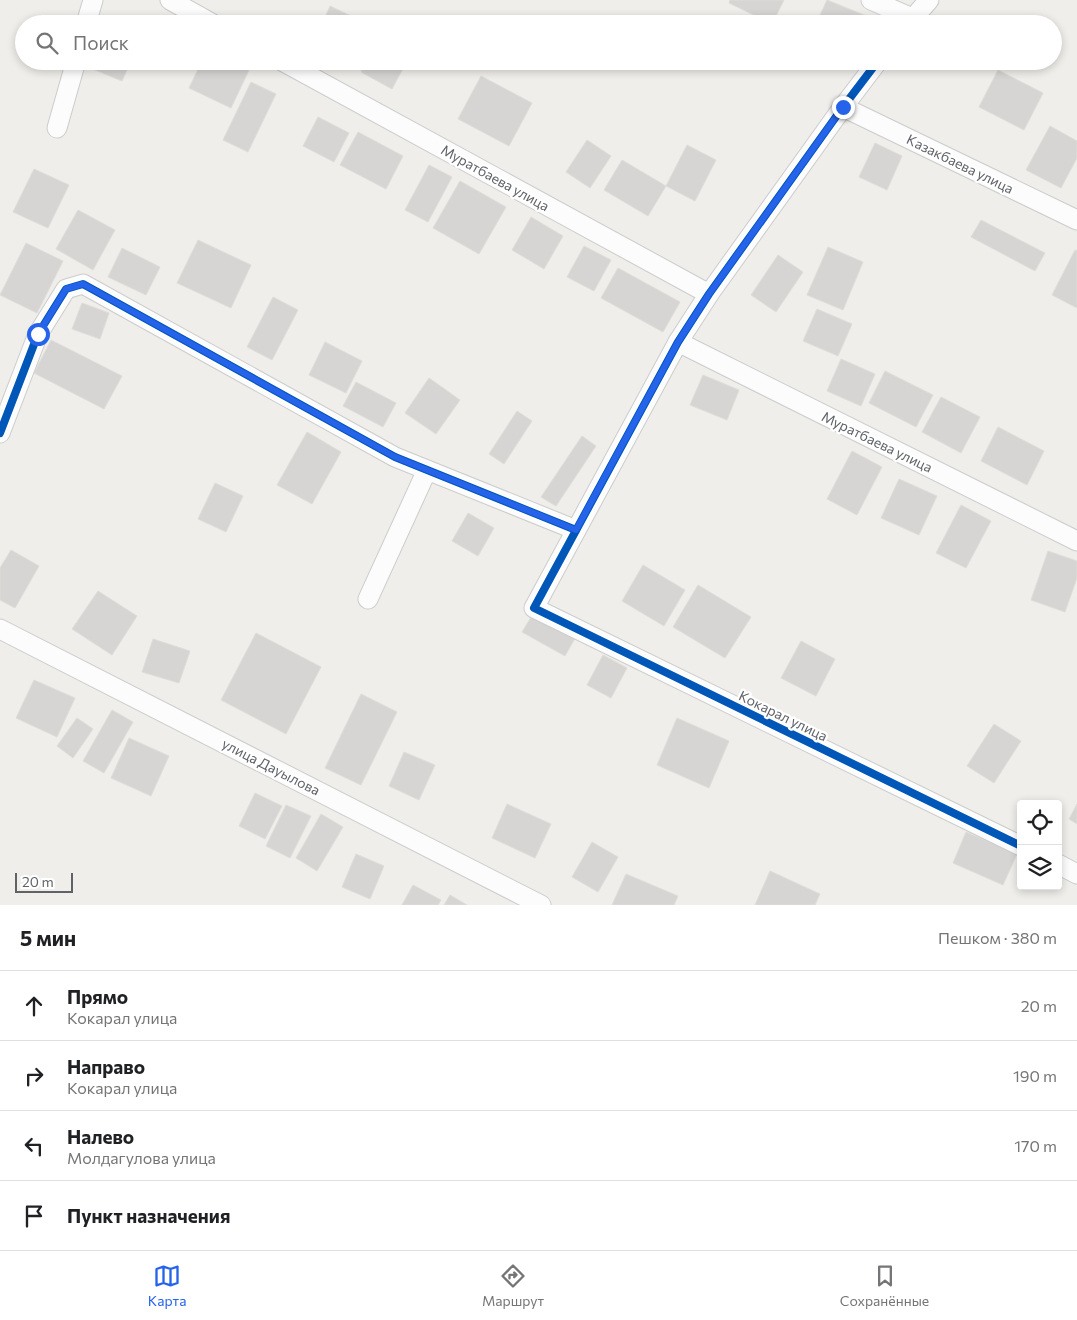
<!DOCTYPE html>
<html lang="ru">
<head>
<meta charset="utf-8">
<style>
	:root { --surface:#fff; --page:#f2f2f2; --text:#202124; --muted:#757577; --line:#e0e0e0; --accent:#2563eb }
	body { margin:0; font-family:Commissioner,sans-serif; background:var(--page); color:var(--text) }
	.controls { position:absolute; right:15px; bottom:15px; display:grid; overflow:hidden; border-radius:5px; box-shadow:0 2px 8px #0003 }
	.controls button { width:45px; height:45px; display:grid; place-items:center; padding:0; border:0; border-bottom:1px solid var(--line); background:var(--surface); color:var(--text); font:25px sans-serif }
	.scale { position:absolute; left:15px; bottom:12px; width:58px; box-sizing:border-box; padding-left:5px; border:2px solid #5f6368; border-top:0; font-size:14px; line-height:18px; white-space:nowrap; color:#5f6368; -webkit-text-stroke:4px #fff; paint-order:stroke }
	.stop { position:absolute; width:15px; height:15px; margin:-11px; border:4px solid #2563eb; border-radius:50%; background:#fff }
	.stop.end { background:#2563eb; border-color:#fff; box-shadow:0 1px 5px #0008 }
	.list { margin:0; padding:0; list-style:none }
	h2 { display:flex; justify-content:space-between; align-items:center; height:65px; margin:0; padding:0 20px; font-size:21px }
	h2 small { font-size:16px; font-weight:400; color:var(--muted) }
	.list li { display:grid; grid-template-columns:32px 1fr auto; gap:15px; align-items:center; box-sizing:border-box; height:70px; padding:0 20px; border-top:1px solid var(--line) }
	.list b { display:block; font-size:19px; white-space:nowrap }
	.list p { margin:0; font-size:16px; white-space:nowrap; color:var(--muted) }
	.list em { font-size:16px; font-style:normal; color:var(--muted) }
	.icon { flex:none; width:28px; height:28px; fill:none; stroke:currentColor; stroke-width:2; stroke-linecap:round; stroke-linejoin:round }
	.map { position:relative; flex:none; width:1077px; height:905px; overflow:hidden }
	.search { position:absolute; background:var(--surface); box-shadow:0 2px 8px #0003; left:15px; right:15px; top:15px; height:55px; display:flex; align-items:center; gap:12px; box-sizing:border-box; padding:0 18px; border-radius:28px; color:var(--muted); font-size:19px }
	.sheet { height:345px; background:var(--surface) }
	nav { display:flex; justify-content:space-around; align-items:center; box-sizing:border-box; height:70px; border-top:1px solid var(--line); background:var(--surface); font-size:14px; color:var(--muted) }
	nav a { display:grid; justify-items:center; gap:2px }
	nav .on { color:var(--accent) }
	.map>svg:first-child { display:block }
	.building { fill:#d6d5d3; stroke:#deddd9 }
	.lines { fill:none; stroke-linecap:round; stroke-linejoin:round }
	.minor-casing { stroke:#cbcccc; stroke-width:21 }
	.minor { stroke:#fdfcfc; stroke-width:19 }
	.cycleway-casing { stroke:#fff; stroke-width:11 }
	.cycleway { stroke:#0057b8; stroke-width:8 }
	.route { stroke:#2563eb; stroke-width:6 }
	.labels { text-anchor:middle; stroke-width:4.5; stroke-linejoin:round; paint-order:stroke }
	.street-label { font-size:14px; fill:#5f6368; stroke:#fff }
</style>
</head>
<body>
<div class="map">
<svg width="1077" height="905" viewBox="0 0 1077 905">
	<rect width="100%" height="100%" fill="#efeeea"/>
	<g class="building">
		<polygon points="730,0 784,0 772,24 729,3"/>
		<polygon points="827,0 869,17 866,24 816,24"/>
		<polygon points="330,6 368,24 322,24"/>
		<polygon points="84,61 131,61 122,81 83,65"/>
		<polygon points="202,61 235,61 250,68 231,108 189,88"/>
		<polygon points="367,61 407,61 392,89 361,72"/>
		<polygon points="998,70 1043,93 1024,130 979,107"/>
		<polygon points="481,76 532,103 509,146 458,119"/>
		<polygon points="251,82 276,94 248,152 223,140"/>
		<polygon points="318,117 349,133 334,162 303,146"/>
		<polygon points="1050,126 1077,141 1077,158 1061,188 1026,170"/>
		<polygon points="358,132 403,156 386,189 340,165"/>
		<polygon points="587,140 611,156 590,188 566,172"/>
		<polygon points="875,143 902,156 887,190 859,177"/>
		<polygon points="687,145 716,160 695,201 666,186"/>
		<polygon points="622,160 666,186 648,216 604,190"/>
		<polygon points="429,165 452,177 428,222 405,210"/>
		<polygon points="34,169 69,185 48,228 13,212"/>
		<polygon points="460,181 506,207 479,254 433,228"/>
		<polygon points="78,210 115,230 93,270 56,249"/>
		<polygon points="531,217 563,236 544,269 512,250"/>
		<polygon points="981,220 1045,253 1035,271 971,237"/>
		<polygon points="198,240 251,265 231,308 177,283"/>
		<polygon points="26,243 63,261 37,313 0,295"/>
		<polygon points="584,246 611,260 594,291 567,277"/>
		<polygon points="828,247 863,262 843,310 807,295"/>
		<polygon points="122,248 160,267 146,295 108,277"/>
		<polygon points="1075,250 1077,251 1077,308 1052,295"/>
		<polygon points="778,255 803,272 776,312 751,295"/>
		<polygon points="618,268 680,302 663,332 601,298"/>
		<polygon points="273,297 298,310 272,360 247,347"/>
		<polygon points="82,303 109,313 100,339 72,329"/>
		<polygon points="817,309 852,324 838,356 803,341"/>
		<polygon points="51,340 122,376 104,409 34,373"/>
		<polygon points="325,342 362,361 346,393 309,375"/>
		<polygon points="841,359 875,374 861,406 827,391"/>
		<polygon points="885,371 933,395 916,427 869,403"/>
		<polygon points="703,375 739,390 727,420 690,405"/>
		<polygon points="429,378 460,400 436,434 405,413"/>
		<polygon points="356,382 396,403 383,427 343,406"/>
		<polygon points="941,397 980,417 961,453 922,432"/>
		<polygon points="517,411 532,421 504,464 489,454"/>
		<polygon points="998,427 1044,451 1027,485 981,461"/>
		<polygon points="307,432 341,452 312,504 277,485"/>
		<polygon points="582,436 596,446 556,506 541,497"/>
		<polygon points="852,451 882,467 857,515 827,499"/>
		<polygon points="899,479 937,496 919,535 881,518"/>
		<polygon points="215,483 243,496 226,532 198,519"/>
		<polygon points="961,505 991,521 966,568 936,553"/>
		<polygon points="468,513 494,528 478,556 452,541"/>
		<polygon points="11,550 39,566 15,608 0,600 0,568"/>
		<polygon points="1048,551 1077,561 1077,578 1065,612 1031,600"/>
		<polygon points="643,565 685,590 664,626 622,601"/>
		<polygon points="698,585 751,617 725,658 673,627"/>
		<polygon points="98,591 137,616 112,655 72,629"/>
		<polygon points="536,609 578,633 565,656 522,632"/>
		<polygon points="256,633 321,667 286,734 221,700"/>
		<polygon points="153,639 190,651 179,683 142,672"/>
		<polygon points="801,641 835,659 816,696 781,678"/>
		<polygon points="603,655 627,668 611,698 587,685"/>
		<polygon points="34,680 75,698 57,737 16,718"/>
		<polygon points="361,694 397,712 361,785 325,768"/>
		<polygon points="112,710 133,722 104,773 83,761"/>
		<polygon points="77,718 93,729 73,758 57,746"/>
		<polygon points="677,718 729,741 709,788 657,765"/>
		<polygon points="994,724 1021,741 994,783 967,766"/>
		<polygon points="129,738 169,756 151,796 111,778"/>
		<polygon points="404,752 435,765 419,800 389,786"/>
		<polygon points="255,793 282,806 265,839 239,826"/>
		<polygon points="507,804 551,824 535,858 492,838"/>
		<polygon points="1077,804 1077,824 1069,819"/>
		<polygon points="286,805 311,816 290,858 266,846"/>
		<polygon points="321,814 343,827 317,871 296,858"/>
		<polygon points="966,832 1017,854 1003,885 953,863"/>
		<polygon points="592,842 618,857 598,892 572,877"/>
		<polygon points="356,854 384,866 370,899 342,887"/>
		<polygon points="770,871 820,894 815,905 755,905"/>
		<polygon points="626,874 678,896 674,905 612,905"/>
		<polygon points="413,885 441,900 438,905 402,905"/>
		<polygon points="450,895 467,905 444,905"/>
	</g>
	<g class="lines">
		<g class="minor-casing">
			<g id="minor">
				<polyline points="170,0 213,24"/>
				<polyline points="871,0 912,18"/>
				<polyline points="86,24 93,0"/>
				<polyline points="908,24 929,0"/>
				<polyline points="282,61 709,294"/>
				<polyline points="878,61 843,107 709,294 678,342 534,608 1021,846"/>
				<polyline points="843,107 1077,220"/>
				<polyline points="57,128 76,61"/>
				<polyline points="678,342 1077,541"/>
				<polyline points="0,433 38,334 66,289 83,284 395,457 576,530"/>
				<polyline points="368,599 427,470"/>
				<polyline points="0,629 541,905"/>
				<polyline points="1058,864 1077,874"/>
			</g>
		</g>
		<use href="#minor" class="minor"/>
		<g class="cycleway-casing">
			<g id="cycleway">
				<polyline points="878,61 843,107 709,294 678,342 534,608 1021,846"/>
				<polyline points="0,433 38,334 66,289 83,284 395,457 576,530"/>
			</g>
		</g>
		<use href="#cycleway" class="cycleway"/>
	</g>
	<g class="lines">
		<polyline class="route" points="38,334 66,289 83,284 395,457 576,530 678,342 709,294 843,107"/>
	</g>
	<g class="labels">
		<g class="street-label">
			<text transform="translate(960 164) rotate(26)" y="5">Казакбаева улица</text>
			<text transform="translate(495 178) rotate(29)" y="5">Муратбаева улица</text>
			<text transform="translate(877 442) rotate(26)" y="5">Муратбаева улица</text>
			<text transform="translate(783 716) rotate(26)" y="5">Кокарал улица</text>
			<text transform="translate(271 767) rotate(27)" y="5">улица Дауылова</text>
		</g>
	</g>
</svg>
<div class="controls">
<button><svg class="icon" aria-label="locate" viewBox="0 0 24 24"><circle cx="12" cy="12" r="6"/><path d="M12 2v4M12 18v4M2 12h4M18 12h4"/></svg></button>
<button><svg class="icon" aria-label="layers" viewBox="0 0 24 24"><path d="M12 4l9 5-9 5-9-5zM3 14l9 5 9-5"/></svg></button>
</div>
<div class="scale">20 m</div>
<div class="stop" style="left:38px;top:334px"></div>
<div class="stop end" style="left:843px;top:107px"></div>
<div class="search"><svg class="icon" aria-label="search" viewBox="0 0 24 24"><circle cx="10" cy="10" r="6"/><path d="M15 15l6 6"/></svg>Поиск</div>
</div>
<section class="sheet">
<h2>5 мин<small>Пешком · 380 m</small></h2>
<ul class="list">
<li><svg class="icon" aria-label="ahead" viewBox="0 0 24 24"><path d="M12 20V5M6 11l6-6 6 6"/></svg><div><b>Прямо</b><p>Кокарал улица</p></div><em>20 m</em></li>
<li><svg class="icon" aria-label="right" viewBox="0 0 24 24"><path d="M7 20v-9h11M14 6l5 5-5 5"/></svg><div><b>Направо</b><p>Кокарал улица</p></div><em>190 m</em></li>
<li><svg class="icon" aria-label="left" viewBox="0 0 24 24"><path d="M17 20v-9H6M10 6l-5 5 5 5"/></svg><div><b>Налево</b><p>Молдагулова улица</p></div><em>170 m</em></li>
<li><svg class="icon" aria-label="arrive" viewBox="0 0 24 24"><path d="M6 21V4h12l-3 4 3 4H6"/></svg><div><b>Пункт назначения</b></div></li>
</ul>
</section>
<nav>
<a class="on"><svg class="icon" aria-label="map" viewBox="0 0 24 24"><path d="M3 6l6-2 6 2 6-2v14l-6 2-6-2-6 2zM9 4v14M15 6v14"/></svg>Карта</a>
<a><svg class="icon" aria-label="directions" viewBox="0 0 24 24"><path d="M12 3l9 9-9 9-9-9zM9 14v-3h6M13 9l2 2-2 2"/></svg>Маршрут</a>
<a><svg class="icon" aria-label="saved" viewBox="0 0 24 24"><path d="M7 4h10v16l-5-4-5 4z"/></svg>Сохранённые</a>
</nav>
</body>
</html>
